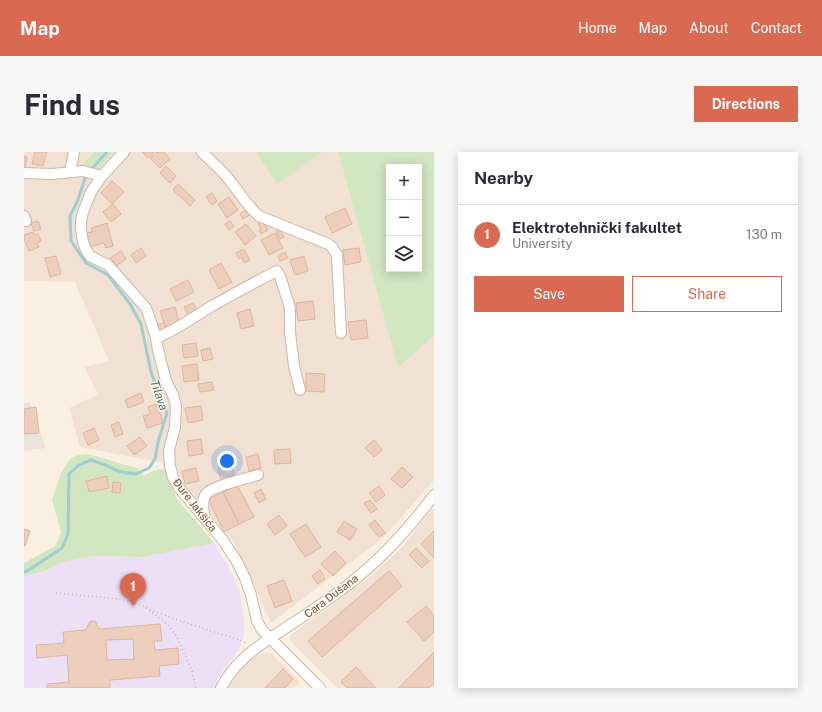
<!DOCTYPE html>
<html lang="en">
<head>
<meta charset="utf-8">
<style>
	:root { --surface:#fff; --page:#f7f7f7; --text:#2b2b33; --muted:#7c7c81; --line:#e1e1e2; --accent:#da6951 }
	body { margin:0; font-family:"Public Sans",sans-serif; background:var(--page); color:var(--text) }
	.controls { position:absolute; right:12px; top:12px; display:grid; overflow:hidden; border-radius:0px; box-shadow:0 2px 10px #0003 }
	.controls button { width:36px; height:36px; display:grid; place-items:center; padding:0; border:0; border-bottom:1px solid var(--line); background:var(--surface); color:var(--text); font:20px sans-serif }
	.you { position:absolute; left:203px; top:309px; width:14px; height:14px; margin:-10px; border:3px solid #fff; border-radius:50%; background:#1a73e8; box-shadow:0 0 0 6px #1a73e833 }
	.badge { display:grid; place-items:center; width:26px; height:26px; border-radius:50%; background:var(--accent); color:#fff; font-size:13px; font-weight:700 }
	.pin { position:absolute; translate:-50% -33px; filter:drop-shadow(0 1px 2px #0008) }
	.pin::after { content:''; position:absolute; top:21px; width:14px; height:12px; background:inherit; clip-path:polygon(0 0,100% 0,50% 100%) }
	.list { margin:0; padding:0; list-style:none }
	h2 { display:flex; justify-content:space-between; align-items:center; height:52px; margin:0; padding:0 16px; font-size:17px }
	h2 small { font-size:13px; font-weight:400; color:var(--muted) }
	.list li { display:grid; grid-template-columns:26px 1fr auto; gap:12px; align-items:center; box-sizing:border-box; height:60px; padding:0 16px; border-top:1px solid var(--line) }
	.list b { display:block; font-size:15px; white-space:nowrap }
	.list p { margin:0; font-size:13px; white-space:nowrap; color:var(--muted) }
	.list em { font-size:13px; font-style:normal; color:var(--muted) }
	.actions { display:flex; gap:8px; padding:12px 16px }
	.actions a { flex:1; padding:9px 0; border:1px solid var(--accent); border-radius:0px; text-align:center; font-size:14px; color:var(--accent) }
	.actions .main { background:var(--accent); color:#fff }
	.icon { flex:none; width:22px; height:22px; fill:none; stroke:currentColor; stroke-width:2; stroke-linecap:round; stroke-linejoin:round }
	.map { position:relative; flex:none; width:410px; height:536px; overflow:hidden; border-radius:0px }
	header { display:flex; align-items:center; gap:24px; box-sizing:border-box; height:56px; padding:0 20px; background:var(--accent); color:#fff }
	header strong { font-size:19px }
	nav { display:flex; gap:22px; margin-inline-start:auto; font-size:14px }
	.intro { display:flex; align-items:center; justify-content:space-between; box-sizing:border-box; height:96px; padding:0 24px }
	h1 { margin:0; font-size:28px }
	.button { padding:10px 18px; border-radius:0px; background:var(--accent); color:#fff; font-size:14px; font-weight:700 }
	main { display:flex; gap:24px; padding:0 24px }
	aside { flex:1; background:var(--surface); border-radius:0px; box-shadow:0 2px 10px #0003 }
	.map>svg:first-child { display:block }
	.residential { fill:#f1e1d2 }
	.industrial { fill:#e9e2dd }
	.education { fill:#eddff6 }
	.green { fill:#d2e6c2; fill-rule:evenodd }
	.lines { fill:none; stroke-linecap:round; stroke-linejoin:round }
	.stream { stroke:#a0cdd2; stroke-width:3 }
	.building { fill:#edcdbc; stroke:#deb49e; fill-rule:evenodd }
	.minor-casing { stroke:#c9b7aa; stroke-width:12 }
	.path { stroke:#d1b1a0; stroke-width:1.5; stroke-dasharray:1 3; stroke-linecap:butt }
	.minor { stroke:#fff; stroke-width:10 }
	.labels { text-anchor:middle; stroke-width:3; stroke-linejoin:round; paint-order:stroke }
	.street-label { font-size:11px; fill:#6f564b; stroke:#fdf4e8 }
	.water-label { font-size:12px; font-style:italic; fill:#43747b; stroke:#fdf4e8 }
</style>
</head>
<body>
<header>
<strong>Map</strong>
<nav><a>Home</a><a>Map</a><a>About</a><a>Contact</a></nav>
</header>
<div class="intro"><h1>Find us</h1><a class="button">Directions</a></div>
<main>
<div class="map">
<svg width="410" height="536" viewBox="0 0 410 536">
	<rect width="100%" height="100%" fill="#faf0e2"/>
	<g class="residential">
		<polygon points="0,0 70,0 58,14 74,19 89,0 232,0 253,31 299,0 314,0 374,214 410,184 410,328 359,386 247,471 210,391 161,335 150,313 56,295 45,256 74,243 61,215 85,209 51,130 0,129"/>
		<polygon points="410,355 410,536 313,536 266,488 267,483 346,425 380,393"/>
		<polygon points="242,500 247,501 276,530 270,536 204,536 211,522 216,517 229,506"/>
	</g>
	<polygon class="industrial" points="0,251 6,251 22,296 0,299"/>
	<polygon class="education" points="190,391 205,416 216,440 220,468 220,483 217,492 214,499 200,517 189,536 0,536 0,424 21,419 39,410 70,404 118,405"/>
	<g class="green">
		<polygon points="70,0 89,0 74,19 58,14"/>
		<polygon points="232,0 299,0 253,32"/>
		<path d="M314 0H410V184L374 215ZM365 15H395V117H365Z"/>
		<path d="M63 302C80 306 96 312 114 316L119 324 131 318 140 317 153 347 190 391 118 405 70 404 39 410 21 419 0 424V411L31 394 37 380 28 348 36 324 40 316 46 307 54 303Z"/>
	</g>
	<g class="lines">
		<polyline class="stream" points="0,420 3,419 38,396 44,382 45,322 55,313 67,308 81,313 94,319 104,321 112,322 125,316 131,307 134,290 143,261 127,220 117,172 106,152 84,123 62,111 47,89 46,64 54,48 62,23 83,0"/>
	</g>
	<g class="building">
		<polygon points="11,0 23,0 19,14 8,12"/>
		<polygon points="118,0 130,0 124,6"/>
		<polygon points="133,0 140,0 146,7 136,16 126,6"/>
		<polygon points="0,4 3,5 1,16 0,16"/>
		<polygon points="142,14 152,24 146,31 136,21"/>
		<polygon points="88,29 100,40 88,52 77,41"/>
		<polygon points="154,32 171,48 166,54 149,38"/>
		<polygon points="188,41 193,49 188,53 182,45"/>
		<polygon points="205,45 214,58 203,66 194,52"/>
		<polygon points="89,52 97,62 87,70 79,60"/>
		<polygon points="321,56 328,72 308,81 301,65"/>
		<polygon points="223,57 227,62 219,67 216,62"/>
		<polygon points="14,69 17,77 10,79 7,71"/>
		<polygon points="206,69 210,74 205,78 201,72"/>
		<polygon points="239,69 244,78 237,82 235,78 237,77 234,71"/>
		<polygon points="83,71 89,94 82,96 80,91 66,95 62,81 68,80 67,76"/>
		<polygon points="222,72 232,84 221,93 211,80"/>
		<polygon points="256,77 260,85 256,87 252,79"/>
		<polygon points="9,80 10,83 14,82 17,89 13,91 15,95 5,99 0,87 0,83"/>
		<polygon points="251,81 259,96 245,103 237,88"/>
		<polygon points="117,96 122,104 112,111 107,103"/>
		<polygon points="335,96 337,110 321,113 319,98"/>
		<polygon points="220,97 226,108 220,111 218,106 215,107 212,101"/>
		<polygon points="97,99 102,107 92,114 86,106"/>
		<polygon points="261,100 264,106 256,109 254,104"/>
		<polygon points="32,104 37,122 26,125 21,106"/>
		<polygon points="280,104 284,119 271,123 266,108"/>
		<polygon points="197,111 208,130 195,137 185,118"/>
		<polygon points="164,128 170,140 152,149 146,137"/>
		<polygon points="289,149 291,167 274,169 272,151"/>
		<polygon points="169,151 174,161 165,165 160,155"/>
		<polygon points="151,155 156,173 142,177 136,159"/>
		<polygon points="226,157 230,174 217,177 213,161"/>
		<polygon points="342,168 344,186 327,188 324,170"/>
		<polygon points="140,171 142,177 135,179 133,173"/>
		<polygon points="172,191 174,204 160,206 158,193"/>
		<polygon points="186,196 189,207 179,209 177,198"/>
		<polygon points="173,212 175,228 160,230 158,214"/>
		<polygon points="282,221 301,222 300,240 282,239"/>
		<polygon points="188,230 190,238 176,240 174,232"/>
		<polygon points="117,241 120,250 104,256 101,248"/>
		<polygon points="133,252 139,271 123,276 119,264 126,262 124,255"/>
		<polygon points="177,254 179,268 164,271 161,256"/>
		<polygon points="12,255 15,281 0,282 0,257"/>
		<polygon points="95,270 99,282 91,285 87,273"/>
		<polygon points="70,276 75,288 64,293 59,281"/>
		<polygon points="116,285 123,294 110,303 103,294"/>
		<polygon points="177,287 179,302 165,304 163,289"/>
		<polygon points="350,288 358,298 350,305 341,296"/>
		<polygon points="266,297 267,311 251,312 250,298"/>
		<polygon points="234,302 237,316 225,319 222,305"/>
		<polygon points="207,309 210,324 196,326 194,311"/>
		<polygon points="378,315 389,325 378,336 367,327"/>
		<polygon points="172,316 175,329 161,332 158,319"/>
		<polygon points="83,324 85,336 65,340 62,329"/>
		<polygon points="89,330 97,331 96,341 88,340"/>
		<polygon points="213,333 230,365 215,372 199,340"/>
		<polygon points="355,334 361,343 352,350 345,341"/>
		<polygon points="237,337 242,347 235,351 230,341"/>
		<polygon points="199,340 215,372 200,380 184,347"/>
		<polygon points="346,348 353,357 347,361 340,351"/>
		<polygon points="255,363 263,374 251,383 243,372"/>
		<polygon points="351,368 361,381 355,385 345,373"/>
		<polygon points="320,369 333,377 326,388 313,380"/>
		<polygon points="282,372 297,395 281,405 266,382"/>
		<polygon points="0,377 6,379 1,394 0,394"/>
		<polygon points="410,379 410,406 397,392"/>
		<polygon points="392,396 405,409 398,416 385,403"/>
		<polygon points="311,399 322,411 309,424 297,412"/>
		<polygon points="296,418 301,427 293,432 288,424"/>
		<polygon points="365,419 378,434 298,505 284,489"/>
		<polygon points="260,428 268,449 251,456 243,434"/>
		<polygon points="402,454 410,463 410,480 400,489 383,470"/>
		<path d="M66 469H71L75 477 136 472 138 489H130L131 498 154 496 155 512 135 514 136 524 86 528V536H23V532L45 530 43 503 13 506 12 493 40 491 39 480 62 478ZM109 487 110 507 83 508 82 488Z"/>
		<polygon points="410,500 410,531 405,536 375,536"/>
		<polygon points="332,515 352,536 323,536 317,530"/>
		<polygon points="259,517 269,527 261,536 241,536"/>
	</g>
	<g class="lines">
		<g class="minor-casing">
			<g id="minor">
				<polyline points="100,0 78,24 67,40 58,63 57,70 57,78 59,90 62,98 66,104 84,113 122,156 125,164 132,186 134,198 142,229 149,243 152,254 151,275 145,298 146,314 149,325 155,336 198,387 212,408 221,426 227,443 233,469 238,478 296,536"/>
				<path d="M178 0C186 8 195 16 203 25 214 38 222 53 235 64L304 92 308 95 313 103 317 181"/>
				<polyline points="46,20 50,0"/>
				<polyline points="0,21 28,22 59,19 78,24"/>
				<polyline points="0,64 2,69"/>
				<path d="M132 186C152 178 170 165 188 154 209 142 231 130 253 119L256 124 266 156V180L270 214 276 238"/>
				<path d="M181 366C179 358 177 349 182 342 187 334 224 326 234 323"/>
				<path d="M197 536C213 505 238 492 266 473 286 460 305 447 324 433 357 407 385 377 410 343"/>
			</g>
		</g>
		<g class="path">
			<polyline points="32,441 95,447 120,454 144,473 153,485 168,519 172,536"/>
			<polyline points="122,456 154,468 218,489 222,491"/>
		</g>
		<use href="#minor" class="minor"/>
	</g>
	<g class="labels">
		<g class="street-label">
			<text transform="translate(171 353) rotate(52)" y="4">Đure Jakšića</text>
			<text transform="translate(307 444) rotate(-37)" y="4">Cara Dušana</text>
		</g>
		<g class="water-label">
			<text transform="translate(135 243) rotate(71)" y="4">Tilava</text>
		</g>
	</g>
</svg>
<div class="controls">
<button>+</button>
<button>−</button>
<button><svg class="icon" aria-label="layers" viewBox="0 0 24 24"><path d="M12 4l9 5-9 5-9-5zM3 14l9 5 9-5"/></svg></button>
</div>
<div class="you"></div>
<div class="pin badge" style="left:109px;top:454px">1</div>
</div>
<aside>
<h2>Nearby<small></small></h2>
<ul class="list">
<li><span class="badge">1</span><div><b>Elektrotehnički fakultet</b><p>University</p></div><em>130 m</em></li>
</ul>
<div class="actions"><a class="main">Save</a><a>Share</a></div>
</aside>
</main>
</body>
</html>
